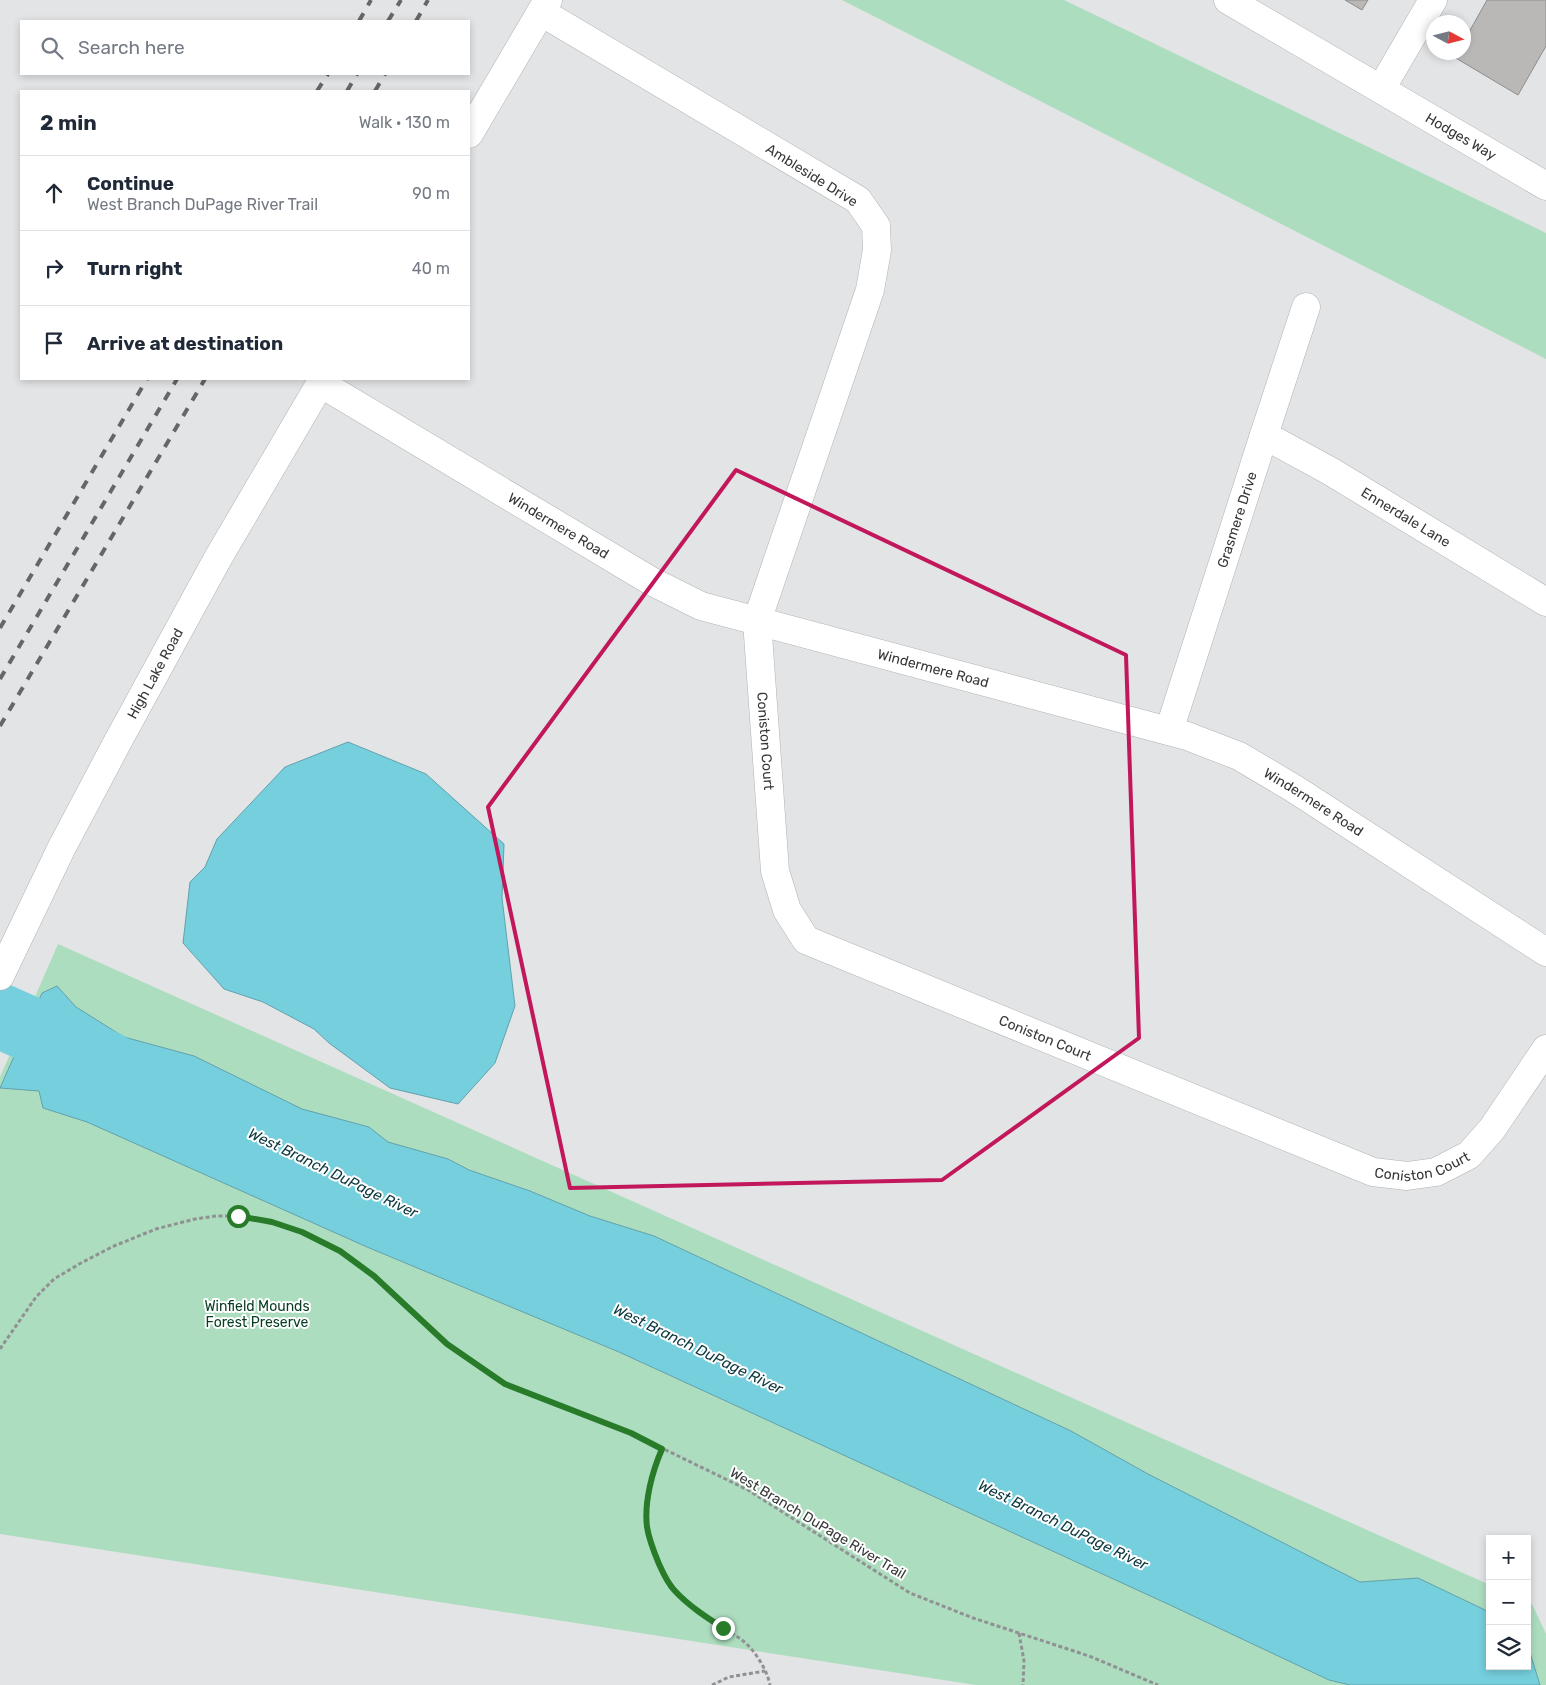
<!DOCTYPE html>
<html lang="en">
<head>
<meta charset="utf-8">
<style>
	:root { --surface:#fff; --page:#f2f2f3; --text:#1f2937; --muted:#747a83; --line:#e0e1e3 }
	body { margin:0; font-family:Rubik,sans-serif; background:var(--page); color:var(--text) }
	.controls { position:absolute; right:15px; bottom:15px; display:grid; overflow:hidden; border-radius:0px; box-shadow:0 2px 8px #0003 }
	.controls button { width:45px; height:45px; display:grid; place-items:center; padding:0; border:0; border-bottom:1px solid var(--line); background:var(--surface); color:var(--text); font:25px sans-serif }
	.compass { position:absolute; left:1426px; top:15px; width:45px; height:45px; border-radius:50%; background:var(--surface); box-shadow:0 2px 8px #0003; rotate:97deg }
	.stop { position:absolute; width:15px; height:15px; margin:-11px; border:4px solid #287c29; border-radius:50%; background:#fff }
	.stop.end { background:#287c29; border-color:#fff; box-shadow:0 1px 5px #0008 }
	.list { margin:0; padding:0; list-style:none }
	h2 { display:flex; justify-content:space-between; align-items:center; height:65px; margin:0; padding:0 20px; font-size:21px }
	h2 small { font-size:16px; font-weight:400; color:var(--muted) }
	.list li { display:grid; grid-template-columns:32px 1fr auto; gap:15px; align-items:center; box-sizing:border-box; height:75px; padding:0 20px; border-top:1px solid var(--line) }
	.list b { display:block; font-size:19px; white-space:nowrap }
	.list p { margin:0; font-size:16px; white-space:nowrap; color:var(--muted) }
	.list em { font-size:16px; font-style:normal; color:var(--muted) }
	.icon { flex:none; width:28px; height:28px; fill:none; stroke:currentColor; stroke-width:2; stroke-linecap:round; stroke-linejoin:round }
	.map { position:relative; flex:none; width:1546px; height:1685px; overflow:hidden }
	.search { position:absolute; background:var(--surface); box-shadow:0 2px 8px #0003; left:20px; top:20px; width:450px; height:55px; display:flex; align-items:center; gap:12px; box-sizing:border-box; padding:0 18px; border-radius:0px; color:var(--muted); font-size:19px }
	.panel { position:absolute; background:var(--surface); box-shadow:0 2px 8px #0003; left:20px; top:90px; width:450px; height:290px; border-radius:0px }
	.map>svg:first-child { display:block }
	.green { fill:#adddbf }
	.water { fill:#76cfdd; stroke:#63a1ac }
	.lines { fill:none; stroke-linecap:round; stroke-linejoin:round }
	.river { stroke:#76cfdd; stroke-width:65 }
	.building { fill:#bab7b7; stroke:#8e8c8c }
	.minor-casing { stroke:#b1b3b4; stroke-width:29 }
	.path { stroke:#909193; stroke-width:3; stroke-dasharray:4 2.5; stroke-linecap:butt }
	.minor { stroke:#fff; stroke-width:28 }
	.rail { stroke:#656667; stroke-width:4; stroke-dasharray:9 9; stroke-linecap:butt }
	.route { stroke:#287c29; stroke-width:6 }
	.marked { fill:none; stroke:#c2185b; stroke-width:4; stroke-linejoin:round }
	.labels { text-anchor:middle; stroke-width:4; stroke-linejoin:round; paint-order:stroke }
	.street-label { font-size:14px; fill:#363738; stroke:#fff }
	.park-label { font-size:14px; fill:#073d23; stroke:#fff }
	.water-label { font-size:15px; font-style:italic; fill:#0d383f; stroke:#fff }
</style>
</head>
<body>
<div class="map">
<svg width="1546" height="1685" viewBox="0 0 1546 1685">
	<rect width="100%" height="100%" fill="#e2e4e6"/>
	<g class="green">
		<polygon points="842,0 1064,0 1546,233 1546,359"/>
		<polygon points="58,944 1490,1585 1490,1666 1527,1666 1527,1602 1532,1604 1546,1634 1546,1685 976,1685 0,1534 0,1077"/>
	</g>
	<g class="water">
		<polygon points="348,742 426,774 504,844 502,898 515,1006 495,1063 458,1104 390,1088 329,1043 314,1029 263,1002 224,989 183,943 190,882 205,867 217,839 285,767"/>
		<polygon points="57,986 76,1007 124,1037 194,1056 302,1109 369,1127 388,1142 448,1159 469,1170 530,1191 590,1216 654,1236 1071,1431 1148,1474 1360,1582 1418,1578 1483,1609 1490,1613 1490,1666 1527,1666 1527,1643 1540,1685 1350,1685 1329,1680 1170,1605 619,1352 367,1247 87,1122 43,1108 39,1091 0,1088 42,993"/>
	</g>
	<g class="lines">
		<polyline class="river" points="0,1016 108,1064"/>
	</g>
	<g class="building">
		<polygon points="1345,0 1368,0 1362,10"/>
		<polygon points="1487,0 1546,0 1546,46 1518,95 1454,57 1457,52 1464,52 1464,41"/>
	</g>
	<g class="lines">
		<g class="minor-casing">
			<g id="minor">
				<path id="s1" d="M1228 0 1546 186"/>
				<path id="s2" d="M541 12 858 200 876 226 877 250 870 290 757 621 775 871 787 910 806 940 1373 1172 1407 1176 1436 1172 1469 1155 1492 1129 1546 1049"/>
				<polyline points="1381,89 1433,0"/>
				<polyline points="469,134 548,0"/>
				<path id="s3" d="M320 383 651 581 701 606 1187 736 1239 756 1293 788 1546 952"/>
				<path id="s4" d="M1264 435 1330 471 1546 602"/>
				<path id="s5" d="M1169 731 1264 435 1306 307"/>
				<path id="s6" d="M0 976 61 849 117 743 218 558 323 379"/>
			</g>
		</g>
		<g class="path">
			<polyline points="0,1349 36,1297 54,1279 81,1263 114,1246 156,1229 195,1219 216,1216 237,1216 272,1222 302,1232 340,1251 374,1276 447,1344 505,1384 631,1433 748,1490 910,1593 973,1618 1089,1656 1158,1685"/>
			<path d="M663 1449C652 1472 644 1502 647 1527 651 1559 672 1591 697 1611 710 1623 728 1630 742 1640 755 1650 767 1670 770 1685"/>
			<polyline points="1019,1633 1024,1661 1023,1685"/>
			<polyline points="712,1685 729,1677 765,1671"/>
		</g>
		<use href="#minor" class="minor"/>
		<g class="rail">
			<polyline points="359,21 371,0"/>
			<polyline points="388,21 401,0"/>
			<polyline points="416,21 428,0"/>
			<polyline points="317,91 328,74"/>
			<polyline points="347,91 357,74"/>
			<polyline points="375,91 385,74"/>
			<polyline points="0,628 147,379"/>
			<polyline points="0,679 177,379"/>
			<polyline points="0,726 205,379"/>
		</g>
	</g>
	<g class="lines">
		<path class="route" d="M238 1216 272 1222 302 1232 340 1251 374 1276 447 1344 505 1384 631 1433 662 1449C652 1472 644 1502 647 1527 649 1540 654 1552 659 1564 663 1573 668 1584 675 1591 689 1606 706 1617 723 1628"/>
	</g>
	<path class="marked" d="M736 470 1126 655 1139 1038 942 1180 570 1188 488 807Z"/>
	<g class="labels">
		<g class="street-label">
			<text dy="5" stroke="none"><textPath href="#s1" startOffset="270">Hodges Way</textPath></text>
			<text transform="translate(812 175) rotate(32)" y="5">Ambleside Drive</text>
			<text dy="5" stroke="none"><textPath href="#s4" startOffset="164">Ennerdale Lane</textPath></text>
			<text dy="5" stroke="none"><textPath href="#s5" startOffset="222">Grasmere Drive</textPath></text>
			<text dy="5" stroke="none"><textPath href="#s3" startOffset="278">Windermere Road</textPath></text>
			<text dy="5" stroke="none"><textPath href="#s3" startOffset="682">Windermere Road</textPath></text>
			<text dy="5" stroke="none"><textPath href="#s6" startOffset="340">High Lake Road</textPath></text>
			<text dy="5" stroke="none"><textPath href="#s2" startOffset="935">Coniston Court</textPath></text>
			<text dy="5" stroke="none"><textPath href="#s3" startOffset="1088">Windermere Road</textPath></text>
			<text dy="5" stroke="none"><textPath href="#s2" startOffset="1400">Coniston Court</textPath></text>
			<text dy="5" stroke="none"><textPath href="#s2" startOffset="1805">Coniston Court</textPath></text>
			<text transform="translate(818 1523) rotate(31)" y="5">West Branch DuPage River Trail</text>
		</g>
		<g class="park-label">
			<text x="257" y="1311">Winfield Mounds<tspan x="257" dy="16">Forest Preserve</tspan></text>
		</g>
		<g class="water-label">
			<text transform="translate(333 1173) rotate(26)" y="5">West Branch DuPage River</text>
			<text transform="translate(698 1349) rotate(26)" y="5">West Branch DuPage River</text>
			<text transform="translate(1063 1525) rotate(26)" y="5">West Branch DuPage River</text>
		</g>
	</g>
</svg>
<div class="controls">
<button>+</button>
<button>−</button>
<button><svg class="icon" aria-label="layers" viewBox="0 0 24 24"><path d="M12 4l9 5-9 5-9-5zM3 14l9 5 9-5"/></svg></button>
</div>
<svg class="compass" viewBox="-18 -18 36 36"><path d="M0-13l5 13h-10z" fill="#e53935"/><path d="M0 13l5-13h-10z" fill="#747a83"/></svg>
<div class="stop" style="left:238px;top:1216px"></div>
<div class="stop end" style="left:723px;top:1628px"></div>
<div class="search"><svg class="icon" aria-label="search" viewBox="0 0 24 24"><circle cx="10" cy="10" r="6"/><path d="M15 15l6 6"/></svg>Search here</div>
<section class="panel">
<h2>2 min<small>Walk · 130 m</small></h2>
<ul class="list">
<li><svg class="icon" aria-label="ahead" viewBox="0 0 24 24"><path d="M12 20V5M6 11l6-6 6 6"/></svg><div><b>Continue</b><p>West Branch DuPage River Trail</p></div><em>90 m</em></li>
<li><svg class="icon" aria-label="right" viewBox="0 0 24 24"><path d="M7 20v-9h11M14 6l5 5-5 5"/></svg><div><b>Turn right</b></div><em>40 m</em></li>
<li><svg class="icon" aria-label="arrive" viewBox="0 0 24 24"><path d="M6 21V4h12l-3 4 3 4H6"/></svg><div><b>Arrive at destination</b></div></li>
</ul>
</section>
</div>
</body>
</html>
